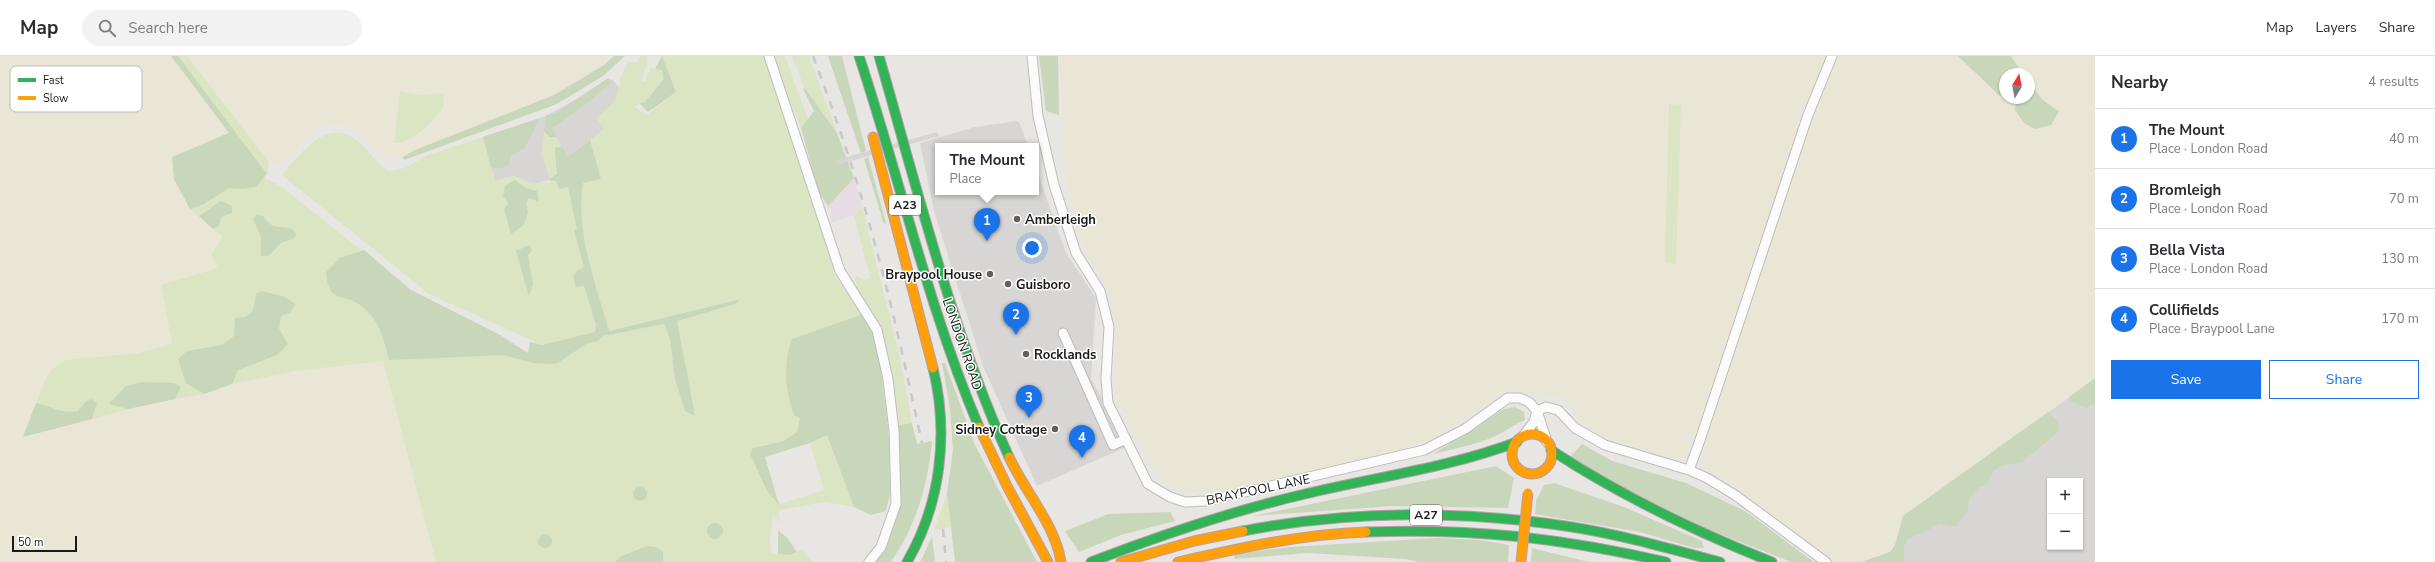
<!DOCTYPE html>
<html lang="en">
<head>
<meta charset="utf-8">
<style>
	:root { --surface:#fff; --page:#f2f2f3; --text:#2b2b33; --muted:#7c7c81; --line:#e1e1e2; --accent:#1a73e8 }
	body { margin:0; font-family:"Nunito Sans",sans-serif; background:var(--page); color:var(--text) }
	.controls { position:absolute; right:12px; bottom:12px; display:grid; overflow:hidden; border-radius:0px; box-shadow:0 1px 3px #0004 }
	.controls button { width:36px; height:36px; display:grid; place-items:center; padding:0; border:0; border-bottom:1px solid var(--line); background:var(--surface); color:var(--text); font:20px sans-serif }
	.compass { position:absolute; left:1999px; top:12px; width:36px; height:36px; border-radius:50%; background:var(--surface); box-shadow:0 1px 3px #0004; rotate:10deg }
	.scale { position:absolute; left:12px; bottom:10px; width:65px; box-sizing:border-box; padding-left:4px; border:2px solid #1a1a1a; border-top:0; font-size:11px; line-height:14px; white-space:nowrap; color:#1a1a1a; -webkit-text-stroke:3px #fff; paint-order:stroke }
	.you { position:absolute; left:1032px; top:192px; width:14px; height:14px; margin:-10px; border:3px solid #fff; border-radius:50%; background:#1a73e8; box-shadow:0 0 0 6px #1a73e833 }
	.badge { display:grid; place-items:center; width:26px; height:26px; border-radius:50%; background:var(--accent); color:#fff; font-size:13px; font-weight:700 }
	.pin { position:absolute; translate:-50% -33px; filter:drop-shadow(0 1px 2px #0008) }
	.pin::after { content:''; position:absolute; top:21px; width:14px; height:12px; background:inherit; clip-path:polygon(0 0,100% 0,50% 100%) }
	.popup { position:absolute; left:935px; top:87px; width:104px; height:52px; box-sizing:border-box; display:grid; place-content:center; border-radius:0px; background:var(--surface); filter:drop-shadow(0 1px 3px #0005); font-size:13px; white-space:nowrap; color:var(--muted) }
	.popup b { font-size:15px; color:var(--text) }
	.popup::after { content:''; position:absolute; left:50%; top:100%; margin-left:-8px; border:8px solid transparent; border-top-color:var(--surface) }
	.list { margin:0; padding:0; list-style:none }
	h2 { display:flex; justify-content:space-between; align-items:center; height:52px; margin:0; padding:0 16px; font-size:17px }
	h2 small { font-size:13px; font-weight:400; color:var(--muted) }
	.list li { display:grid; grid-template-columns:26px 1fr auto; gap:12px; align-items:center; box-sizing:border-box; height:60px; padding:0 16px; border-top:1px solid var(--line) }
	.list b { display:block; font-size:15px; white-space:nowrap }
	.list p { margin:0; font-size:13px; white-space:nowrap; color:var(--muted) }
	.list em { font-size:13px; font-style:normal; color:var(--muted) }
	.actions { display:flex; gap:8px; padding:12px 16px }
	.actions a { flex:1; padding:9px 0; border:1px solid var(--accent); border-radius:0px; text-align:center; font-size:14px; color:var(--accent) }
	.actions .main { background:var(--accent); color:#fff }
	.icon { flex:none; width:22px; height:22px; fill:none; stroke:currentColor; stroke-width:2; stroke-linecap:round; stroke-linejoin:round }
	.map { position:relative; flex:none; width:2095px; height:506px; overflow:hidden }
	header { display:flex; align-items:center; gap:24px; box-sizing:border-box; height:56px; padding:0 20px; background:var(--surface); border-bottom:1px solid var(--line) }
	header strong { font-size:19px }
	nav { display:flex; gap:22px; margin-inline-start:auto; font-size:14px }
	.search { width:280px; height:36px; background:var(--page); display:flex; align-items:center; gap:10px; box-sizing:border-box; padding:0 14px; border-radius:22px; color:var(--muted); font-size:15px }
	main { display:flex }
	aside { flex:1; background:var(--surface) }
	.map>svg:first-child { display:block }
	.residential { fill:#d7d6d5; fill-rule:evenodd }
	.industrial { fill:#e6dce4 }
	.farmland { fill:#e9e6d6; fill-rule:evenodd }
	.grass { fill:#dbe4c3; fill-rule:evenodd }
	.forest { fill:#c8d6ba }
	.pier { fill:#d6d5d4 }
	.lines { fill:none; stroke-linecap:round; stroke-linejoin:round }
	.street-casing { stroke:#bebdbb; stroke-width:11 }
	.fast-casing { stroke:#bb9daa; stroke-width:11 }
	.slow-casing { stroke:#bb9daa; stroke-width:11 }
	.street { stroke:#fcfbfb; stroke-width:9 }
	.fast { stroke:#30b455; stroke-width:9 }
	.slow { stroke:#ff9f0a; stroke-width:9 }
	.rail { stroke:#c9c8c8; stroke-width:2.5; stroke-dasharray:8 8; stroke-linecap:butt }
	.slow-bridge-casing { stroke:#bb9daa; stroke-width:11; stroke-linecap:butt }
	.slow-bridge { stroke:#ff9f0a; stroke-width:9 }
	.poi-dot { fill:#626160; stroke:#fff; stroke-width:1.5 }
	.labels { text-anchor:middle; stroke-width:3; stroke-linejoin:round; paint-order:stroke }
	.shield { fill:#fff; stroke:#5f5f5f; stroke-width:1 }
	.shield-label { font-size:12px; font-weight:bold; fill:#1a1a1a }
	.poi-label { font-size:13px; font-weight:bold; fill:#1a1a1a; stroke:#fff; text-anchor:start }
	.street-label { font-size:13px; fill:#1a1a1a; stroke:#fff }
	.key { fill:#fff; stroke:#bababa; stroke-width:1 }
	.key-label { font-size:11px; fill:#1a1a1a }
</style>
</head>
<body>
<header>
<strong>Map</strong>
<div class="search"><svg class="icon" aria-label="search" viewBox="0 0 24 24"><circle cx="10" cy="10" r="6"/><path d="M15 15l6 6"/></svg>Search here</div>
<nav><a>Map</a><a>Layers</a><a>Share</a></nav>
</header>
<main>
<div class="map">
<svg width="2095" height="506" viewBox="0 0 2095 506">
	<rect width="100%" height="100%" fill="#e8e6e3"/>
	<g class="residential">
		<polygon points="612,23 635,51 550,124 534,128 514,120 495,125 483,81 546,60"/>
		<polygon points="1017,65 1020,68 1028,90 938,90 938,136 1036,136 1036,112 1066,197 1096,242 1091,323 1129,390 1037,430 983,310 934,155 920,87 975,71"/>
		<path d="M2095 322V506H1891L1903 460 1982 405ZM2050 425H2080V491H2050Z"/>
	</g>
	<polygon class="industrial" points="854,122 862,151 854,159 830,167 831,153 828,150"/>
	<g class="farmland">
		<polygon points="0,0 171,0 229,77 207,87 190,153 223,181 211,198 218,212 162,229 172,288 139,297 65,304 149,348 204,338 232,328 294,315 383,305 436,506 0,506"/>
		<polygon points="187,0 614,0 604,9 554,39 415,94 403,101 387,103 353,72 331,68 316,72 281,107 269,106"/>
		<polygon points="1061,0 1827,0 1806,50 1800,57 1797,78 1698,381 1687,377 1686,384 1691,391 1682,405 1609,382 1590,374 1574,360 1571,348 1563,342 1536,337 1528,339 1507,335 1439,379 1419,388 1383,400 1233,434 1197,437 1182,435 1160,422 1113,337 1116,266 1105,227 1085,194 1065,115"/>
		<path d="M1835 0H2095V322L1982 405 1903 460 1895 489 1890 496 1861 506H1832L1826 503 1747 444 1731 427 1701 411 1700 405H1709L1710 399 1703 396 1707 374 1794 107ZM2005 18H2029V42H2005Z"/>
	</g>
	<g class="grass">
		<polygon points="178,0 187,0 269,106 267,118"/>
		<path d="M641 0H647V9L641 24 645 26 650 12 662 14 663 24 645 46 639 47 635 51 647 59 676 36 662 0H765L813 145 835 221 864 258 801 362 797 376 784 384 754 392 779 448 824 434 810 387 827 379 854 451 825 446 779 454 780 467 773 459 770 482 771 497 790 499 802 494 812 506H663V496L647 490 619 501 616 506H436L383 305 294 315 232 328 204 338 149 348 23 381 45 324 52 313 66 304 139 297 172 288 161 229 218 212 211 198 223 181 190 153 174 123 172 101 229 77 264 121 282 131 411 234 500 279 521 303 533 307H558L586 288 598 285 603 280 664 268 670 283 675 323 694 360 677 265 740 243 604 276 584 229 596 269 595 276 542 289 429 238 282 119C298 101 323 64 352 81 366 90 374 106 388 115L405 112 428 99 483 81 495 125 514 120 534 128 556 125 559 133 601 123 590 84 604 73 596 62 614 46 620 29V21L628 6H638ZM520 127 536 146 529 141 526 147 528 156 511 178 504 155 508 147 503 140 505 130Z"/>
		<polygon points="772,0 785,0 808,64 801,72"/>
		<polygon points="792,0 809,0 837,77 804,31"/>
		<path d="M400 35 419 39 443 38 444 50C434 64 413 88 394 87Z"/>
		<polygon points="1669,48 1681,49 1676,208 1665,206"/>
		<polygon points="544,75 550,81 556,81 562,91 555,92 557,118 550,123 541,98"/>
		<path d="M862 151 899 297 912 367 899 369C894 336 890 302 880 271 874 251 856 244 855 219L864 224 870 222 854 159Z"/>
		<polygon points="947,437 951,471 934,474"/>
	</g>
	<g class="forest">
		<polygon points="171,0 178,0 267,118 256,131 243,133 229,132 204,148 190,153 174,123 172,101 229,77"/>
		<polygon points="614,0 625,0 603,20 557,48 404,104 403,101 415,94 554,39 604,9"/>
		<polygon points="662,0 676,36 648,56 639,47 645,46 663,24 662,14 655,13"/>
		<polygon points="828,0 842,0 866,95 861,97"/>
		<polygon points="1039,0 1058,0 1059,59 1046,55"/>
		<polygon points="1958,0 2011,0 2020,14 2017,18 2005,18 2005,34 2000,40"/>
		<path d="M2029 21 2033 22C2034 40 2045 46 2059 55L2051 69 2035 73 2024 67 2015 54 2017 42H2029Z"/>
		<polygon points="608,22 612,26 584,50 552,72 556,81 550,81 544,75 546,60 559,55"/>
		<polygon points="804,31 837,77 854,122 828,150 818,135 801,72 814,55 804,35"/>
		<polygon points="540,62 524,93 511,98 509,109 499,113 491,111 483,81"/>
		<path d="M590 84 601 123 583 127C575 176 596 229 609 275L741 243 735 248 677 265 695 360 685 355 675 323 670 283 664 268 603 280 598 285 586 288 558 307 550 308 533 307 503 299 389 304C384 284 380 266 364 252 343 234 329 251 326 216L340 202 364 194 411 234 500 279 528 297 530 286 542 289 595 276 596 269 584 230 576 231 573 221 577 215 584 211 574 174 577 173 568 131 559 133 556 125H550V123L557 118 555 92 562 91 568 101Z"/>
		<polygon points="868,101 886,167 884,168 864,103"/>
		<polygon points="515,124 526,132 537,135 539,146 529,142 526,147 528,156 524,169 511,178 504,154 508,147 503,140 505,130"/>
		<polygon points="221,145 232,150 232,157 221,161 219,170 213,173 199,160"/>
		<path d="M257 159 263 160C275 177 278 167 294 174L296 179C292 186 286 183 280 188 273 194 271 202 261 200V181L253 163Z"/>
		<polygon points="529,189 532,194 528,199 533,228 529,240 516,195"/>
		<polygon points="262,235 285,241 295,248 291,256 281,260 279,273 288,288 277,299 238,314 232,328 204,338 186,327 178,303 187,295 222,289 234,280 235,262 246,261 253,255 256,238"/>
		<path d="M864 258 874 277 879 296 889 381 890 438 886 455 871 459 854 451 827 379 810 387 765 401 779 449 767 435 750 398 753 392 783 385 797 376 800 362 794 359C785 334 783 308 792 283Z"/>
		<polygon points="942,307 945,307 975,389 1037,506 955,506 947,437 953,395 950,352"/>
		<polygon points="2095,322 2095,348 2086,352 2071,345 2069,341"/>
		<polygon points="141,326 174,327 181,331 175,343 128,353 109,348 126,330"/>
		<path d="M91 343 97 347 92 363 23 381 36 347C54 351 59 358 78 355L85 346Z"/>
		<path d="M1515 351 1524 356 1525 364C1516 367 1511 372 1503 376 1482 388 1456 392 1433 398L1504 353Z"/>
		<path d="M2048 356C2055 363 2060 366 2058 376L2022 406 2001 410 1993 415 1987 428 1979 431 1969 443 1968 454 1955 471 1940 468 1908 483 1904 490V506H1861L1890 496 1895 489 1903 460Z"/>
		<path d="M912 367 917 388 932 385C928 428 916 470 891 506H874L899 448V369Z"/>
		<polygon points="1582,388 1612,405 1686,427 1745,455 1814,506 1791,506 1708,473 1621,431 1570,401"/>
		<polygon points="1496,410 1514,422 1508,452 1393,450 1253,460"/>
		<polygon points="1554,427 1624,451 1702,485 1704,492 1694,492 1640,476 1535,458 1536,445 1544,429"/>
		<circle cx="640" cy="438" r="7"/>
		<polygon points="1170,456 1175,465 1121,479 1079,496 1065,475 1109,458"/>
		<circle cx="715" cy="475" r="8"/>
		<polygon points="778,474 787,482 797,496 790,499 778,498"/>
		<circle cx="545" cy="485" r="7"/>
		<polygon points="932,480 935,506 920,506 921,505"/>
		<polygon points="1436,482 1481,484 1509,489 1508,506 1420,506 1406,503 1308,497 1235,503 1234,498 1291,491"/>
		<polygon points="647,490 656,491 663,496 663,506 616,506 619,501"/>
		<polygon points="1532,492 1589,506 1531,506"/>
	</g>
	<polygon class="pier" points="937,76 939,80 837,109 836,104"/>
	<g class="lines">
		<g class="street-casing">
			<g id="street">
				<polyline points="769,0 840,215 877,274 888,323 894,375 896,448 881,491 869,506"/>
				<polyline points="1032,0 1038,60 1054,129 1076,197 1100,235 1109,271 1106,323 1108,347 1148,428 1170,441 1185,446 1206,445 1424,394 1465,373 1508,342 1520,342 1529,346 1537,355 1547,386"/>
				<polyline points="1063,277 1113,389 1126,383"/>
				<polyline points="1537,355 1546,351 1558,354 1575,372 1605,389 1689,414 1707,422 1735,439 1826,506"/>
				<polyline points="1523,380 1534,366 1537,355"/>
				<polyline points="1689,414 1699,387 1808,59 1832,0"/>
			</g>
		</g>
		<g class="fast-casing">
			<g id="fast">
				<path d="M859 0C900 123 928 251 979 371"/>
				<path d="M879 0C918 135 951 273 1009 401"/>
				<path d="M1551 394C1621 440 1694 475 1772 506"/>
				<path d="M1243 475C1350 454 1464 454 1572 471 1622 479 1671 493 1720 506"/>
				<path d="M1366 476C1474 472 1562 482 1666 506"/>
				<path d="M907 506C941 448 949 377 933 312"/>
				<path d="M1091 506C1161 479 1232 455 1305 438 1376 421 1448 412 1517 386"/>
			</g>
		</g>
		<g class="slow-casing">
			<g id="slow">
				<polyline points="873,81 933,312"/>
				<polyline points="979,371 1007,430 1048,506"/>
				<circle cx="1532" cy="398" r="20"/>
				<path d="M1009 401C1025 436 1055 468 1061 506"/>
				<polyline points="1121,506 1194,485 1243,475"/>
				<path d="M1178 506C1240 492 1303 478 1366 476"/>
			</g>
		</g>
		<use href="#street" class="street"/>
		<use href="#fast" class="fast"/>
		<use href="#slow" class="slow"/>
		<g class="rail">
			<path d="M813 0C836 61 857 122 874 185 893 252 907 319 922 387"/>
			<polyline points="943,473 946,506"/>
		</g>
		<g class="slow-bridge-casing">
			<polyline id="slow-bridge" points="1521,506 1528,437"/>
		</g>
		<use href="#slow-bridge" class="slow-bridge"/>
	</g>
	<g class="poi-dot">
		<circle cx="1017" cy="163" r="4"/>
		<circle cx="990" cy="218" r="4"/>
		<circle cx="1008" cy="228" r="4"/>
		<circle cx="1026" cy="298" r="4"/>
		<circle cx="1055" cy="373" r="4"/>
	</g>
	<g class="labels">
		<g class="shield">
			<rect x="889" y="139" width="32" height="20" rx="3"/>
			<rect x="1410" y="449" width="32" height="20" rx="3"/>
		</g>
		<g class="shield-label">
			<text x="905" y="153">A23</text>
			<text x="1426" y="463">A27</text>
		</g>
		<g class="poi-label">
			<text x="1025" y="168">Amberleigh</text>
			<text x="982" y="223" text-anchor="end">Braypool House</text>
			<text x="1016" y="233">Guisboro</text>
			<text x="1034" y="303">Rocklands</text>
			<text x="1047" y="378" text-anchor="end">Sidney Cottage</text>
		</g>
		<g class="street-label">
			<text transform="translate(963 288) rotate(71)" y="5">LONDON ROAD</text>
			<text transform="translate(1258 433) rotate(-12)" y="5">BRAYPOOL LANE</text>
		</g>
	</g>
	<rect x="10" y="10" width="132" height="46" rx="6" class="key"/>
	<rect x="18" y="22" width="18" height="4" fill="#30b455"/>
	<rect x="18" y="40" width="18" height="4" fill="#ff9f0a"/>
	<g class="key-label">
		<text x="43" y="28">Fast</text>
		<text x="43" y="46">Slow</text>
	</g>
</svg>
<div class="controls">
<button>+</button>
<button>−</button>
</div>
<svg class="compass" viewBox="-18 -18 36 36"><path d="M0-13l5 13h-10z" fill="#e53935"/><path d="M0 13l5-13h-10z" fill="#7c7c81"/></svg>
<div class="scale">50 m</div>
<div class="you"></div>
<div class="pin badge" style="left:987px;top:185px">1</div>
<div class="popup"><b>The Mount</b>Place</div>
<div class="pin badge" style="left:1016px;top:279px">2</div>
<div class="pin badge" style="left:1029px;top:362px">3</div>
<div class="pin badge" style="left:1082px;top:402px">4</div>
</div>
<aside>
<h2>Nearby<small>4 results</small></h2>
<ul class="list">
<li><span class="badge">1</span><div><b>The Mount</b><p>Place · London Road</p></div><em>40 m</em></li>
<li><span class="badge">2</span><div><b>Bromleigh</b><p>Place · London Road</p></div><em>70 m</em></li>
<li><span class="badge">3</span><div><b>Bella Vista</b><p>Place · London Road</p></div><em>130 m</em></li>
<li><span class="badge">4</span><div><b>Collifields</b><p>Place · Braypool Lane</p></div><em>170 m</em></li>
</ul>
<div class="actions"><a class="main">Save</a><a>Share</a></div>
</aside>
</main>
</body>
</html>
